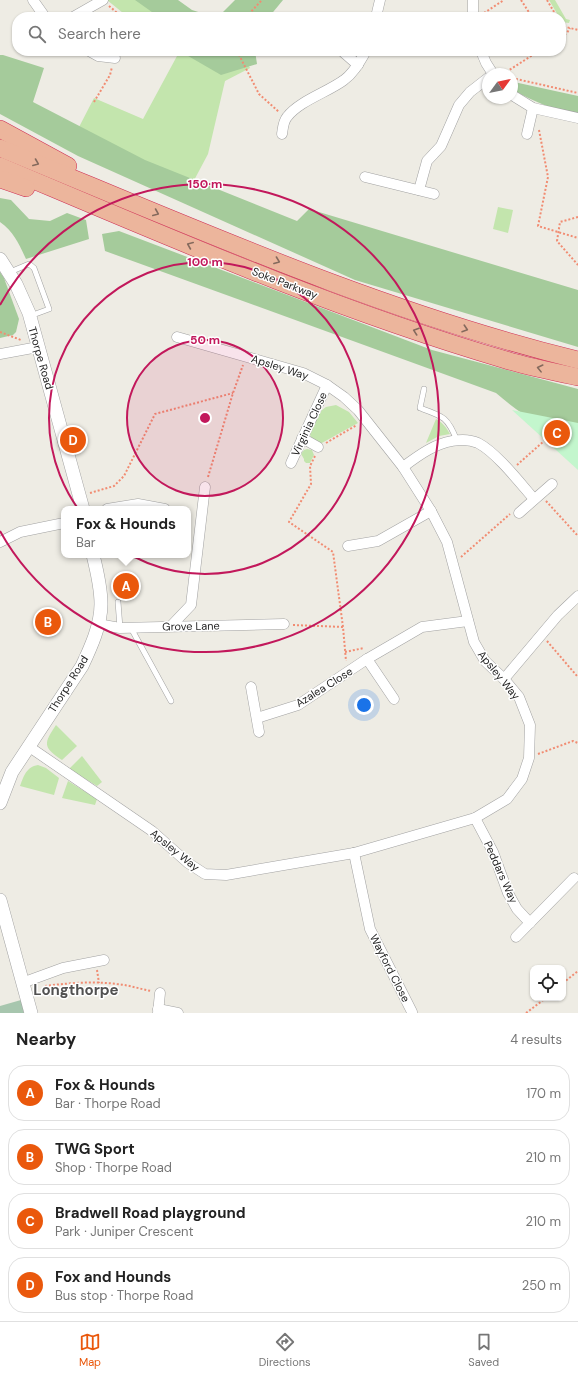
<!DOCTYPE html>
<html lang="en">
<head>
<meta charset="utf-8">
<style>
	:root { --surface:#fff; --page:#f6f6f6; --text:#222; --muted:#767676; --line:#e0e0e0; --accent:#ea580c }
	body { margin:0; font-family:"DM Sans",sans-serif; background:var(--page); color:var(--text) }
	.controls { position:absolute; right:12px; bottom:12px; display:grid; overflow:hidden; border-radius:8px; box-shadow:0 1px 3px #0004 }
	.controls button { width:36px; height:36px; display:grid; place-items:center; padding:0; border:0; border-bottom:1px solid var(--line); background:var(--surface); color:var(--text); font:20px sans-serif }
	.compass { position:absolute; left:482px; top:68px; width:36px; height:36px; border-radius:50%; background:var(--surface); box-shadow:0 1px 3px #0004; rotate:57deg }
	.you { position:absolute; left:364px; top:705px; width:14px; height:14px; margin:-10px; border:3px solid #fff; border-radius:50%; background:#1a73e8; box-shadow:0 0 0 6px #1a73e833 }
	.badge { display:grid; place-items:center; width:26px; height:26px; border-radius:50%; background:var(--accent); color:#fff; font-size:13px; font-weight:700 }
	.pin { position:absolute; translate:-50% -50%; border:2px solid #fff; box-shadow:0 1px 4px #0006 }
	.popup { position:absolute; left:61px; top:506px; width:130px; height:52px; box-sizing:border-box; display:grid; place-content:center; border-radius:8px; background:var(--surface); filter:drop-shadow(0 1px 3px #0005); font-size:13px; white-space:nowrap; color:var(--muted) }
	.popup b { font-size:15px; color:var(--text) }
	.popup::after { content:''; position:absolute; left:50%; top:100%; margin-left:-8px; border:8px solid transparent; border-top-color:var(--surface) }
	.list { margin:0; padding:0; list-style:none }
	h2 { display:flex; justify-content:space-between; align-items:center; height:52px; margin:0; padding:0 16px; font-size:17px }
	h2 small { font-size:13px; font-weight:400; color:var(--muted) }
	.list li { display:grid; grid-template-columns:26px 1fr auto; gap:12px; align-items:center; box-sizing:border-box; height:56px; margin:0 8px 8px; padding:0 8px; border:1px solid var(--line); border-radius:16px }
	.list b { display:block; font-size:15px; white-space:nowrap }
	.list p { margin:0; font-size:13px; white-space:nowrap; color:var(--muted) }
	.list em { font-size:13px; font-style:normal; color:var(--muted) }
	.icon { flex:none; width:22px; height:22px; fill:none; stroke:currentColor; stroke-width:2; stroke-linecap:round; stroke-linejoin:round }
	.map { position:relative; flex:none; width:578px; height:1013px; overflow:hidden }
	.search { position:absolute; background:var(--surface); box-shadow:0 1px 3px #0004; left:12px; right:12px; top:12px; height:44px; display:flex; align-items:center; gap:10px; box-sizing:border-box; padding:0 14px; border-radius:16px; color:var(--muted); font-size:15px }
	.sheet { height:308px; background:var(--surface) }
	nav { display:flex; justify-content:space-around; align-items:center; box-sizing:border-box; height:56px; border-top:1px solid var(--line); background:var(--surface); font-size:11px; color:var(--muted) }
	nav a { display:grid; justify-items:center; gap:2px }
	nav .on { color:var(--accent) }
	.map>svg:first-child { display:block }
	.grass { fill:#c3e5ad }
	.forest { fill:#a5cb9b }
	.cemetery { fill:#a7c6ae }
	.park { fill:#c3f6cd }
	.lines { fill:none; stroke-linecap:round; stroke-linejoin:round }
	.service-casing { stroke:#a2a2a2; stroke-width:6 }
	.minor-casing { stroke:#a2a2a2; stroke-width:11 }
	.tertiary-casing { stroke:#a2a2a2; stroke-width:14 }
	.trunk-casing { stroke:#cf2f56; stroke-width:18 }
	.path { stroke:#f18c72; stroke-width:2; stroke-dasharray:2 2; stroke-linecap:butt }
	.service { stroke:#fff; stroke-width:5 }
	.minor { stroke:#fff; stroke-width:10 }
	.tertiary { stroke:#fff; stroke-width:13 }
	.trunk { stroke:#ecb59c; stroke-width:17 }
	.oneway { stroke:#856a5d }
	.ring { fill:none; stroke:#c2185b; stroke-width:2 }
	.labels { text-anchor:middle; stroke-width:3; stroke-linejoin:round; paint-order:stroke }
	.street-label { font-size:11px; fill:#1e1e1e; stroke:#fff }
	.district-label { font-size:15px; font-weight:bold; fill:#515151; stroke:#fff }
	.centre { fill:#c2185b; stroke:#fff; stroke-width:2 }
	.ring-label { font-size:12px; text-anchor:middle; font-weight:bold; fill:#c2185b; stroke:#fff; stroke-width:3; stroke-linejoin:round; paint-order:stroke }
</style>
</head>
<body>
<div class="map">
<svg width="578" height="1013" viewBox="0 0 578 1013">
	<rect width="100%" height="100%" fill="#eeece4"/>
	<g class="grass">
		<polygon points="107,0 172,0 203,17 128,17"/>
		<polygon points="549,0 555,0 566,19 570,20 569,23 562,22 561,17 559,17"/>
		<polygon points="171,51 240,51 250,68 225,81 208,154 191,186 78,129 94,98 143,119 177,56"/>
		<polygon points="498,207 513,210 508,233 493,229"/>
		<path d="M336 405 349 412 358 423 320 444C305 438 310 430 316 419 319 414 321 410 326 407 329 406 333 406 336 405Z"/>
		<path d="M436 419C443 423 446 427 450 434L439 436 426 443Z"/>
		<polygon points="307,449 312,450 314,455 310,463 306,463 304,461 304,459 301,454 304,450"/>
		<path d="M56 725 77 746 62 760C42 747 44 743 56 725Z"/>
		<polygon points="82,756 102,782 97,786 69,769"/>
		<path d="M38 765 46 768 59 778 54 795 20 786C24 776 26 767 38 765Z"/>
		<polygon points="68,781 97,799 95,805 62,798"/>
	</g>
	<g class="forest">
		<polygon points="135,0 178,0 192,10 214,17 159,17"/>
		<polygon points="235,0 283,0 269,17 218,17"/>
		<polygon points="183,51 255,51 257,64 221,75 183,53"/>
		<polygon points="0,55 3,55 44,68 33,102 145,160 297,221 309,209 578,290 578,347 355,280 78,156 0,114"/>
		<path d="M514 82 578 96V115C555 110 534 102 513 90Z"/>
		<path d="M0 198 11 200 29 219 50 221 67 213 86 220 89 239 26 259C19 244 14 232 0 222Z"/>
		<path d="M119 231 432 350 578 389V446C549 430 521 415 496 393L105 251 102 234Z"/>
		<polygon points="0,272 4,278 19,319 16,332 13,335 0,338"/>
	</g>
	<polygon class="cemetery" points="21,1000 24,1013 0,1013 0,1006"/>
	<polygon class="park" points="512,410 578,423 578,470"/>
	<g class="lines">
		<g class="service-casing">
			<g id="service">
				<polyline points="10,272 29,264 34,268 49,309 30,316"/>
				<path d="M424 389 420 408C443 416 448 417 457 441"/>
				<polyline points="118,602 120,628"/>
				<polyline points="131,628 171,701"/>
			</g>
		</g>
		<g class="minor-casing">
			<g id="minor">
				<polyline points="33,0 45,17"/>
				<polyline points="73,17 103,0"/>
				<polyline points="376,17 380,0"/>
				<polyline points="473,17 473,0"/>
				<polyline points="89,51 98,56 115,58"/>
				<polyline points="342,51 358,65"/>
				<polyline points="481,51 486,63 493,74"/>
				<polyline points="512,95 533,108 578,118"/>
				<path d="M282 134C283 128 283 122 287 117 299 101 328 92 344 80 354 73 360 61 366 51"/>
				<polyline points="527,134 533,108"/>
				<polyline points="365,177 434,194"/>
				<polyline points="419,190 427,161 441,146 459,105 470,92 488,78"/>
				<polyline points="0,354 38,347"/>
				<polyline points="302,438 318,447"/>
				<polyline points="291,463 327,385"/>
				<path d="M403 467C411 461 419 455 428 450 442 442 463 436 478 443 497 453 520 483 534 499"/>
				<polyline points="107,509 138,504 165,509"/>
				<polyline points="519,513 552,484"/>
				<polyline points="0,542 20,532 64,523"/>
				<polyline points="348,546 378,541 431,511"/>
				<polyline points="98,624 120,628 284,624"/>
				<polyline points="171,626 191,605 205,487"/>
				<polyline points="367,659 394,699"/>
				<polyline points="504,679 558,615 578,596"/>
				<polyline points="251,687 259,732"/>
				<polyline points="257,718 298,705 367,659 422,627 468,621"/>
				<polyline points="28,746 152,831 188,863 205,874 226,875 354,853 475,818 507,799 522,779 529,758 530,725 519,697 504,679 485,661 474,642 447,542 431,511 403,467 358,410 344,397 327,385 303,373 177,337"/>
				<polyline points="475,818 493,852 508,893 517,909 530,923"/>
				<polyline points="354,853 370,929 412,1012"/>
				<polyline points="516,937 574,878"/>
				<polyline points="22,983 63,968 104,960"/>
				<polyline points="158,1009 178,1013"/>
				<polyline points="158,1013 160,993"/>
			</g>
		</g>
		<g class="tertiary-casing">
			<g id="tertiary">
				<polyline points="0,259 16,284 29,313 83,509"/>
				<path d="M0 803 12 772 82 666C91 647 101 625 101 604 101 588 97 571 93 555"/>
				<polyline points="0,900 31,1013"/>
			</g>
		</g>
		<g class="trunk-casing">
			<g id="trunk">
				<polyline points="0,129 68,166"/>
				<path d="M0 148C190 226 378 311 578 360"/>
				<path d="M0 166C166 236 332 309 506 360 529 367 554 372 578 377"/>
				<polyline points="0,179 26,188"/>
			</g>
		</g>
		<g class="path">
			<polyline points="521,0 532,17"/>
			<polyline points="547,0 557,17"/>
			<polyline points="109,6 122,17"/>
			<polyline points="484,13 504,0"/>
			<polyline points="246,17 262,0"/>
			<polyline points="561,24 562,26 578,30"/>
			<polyline points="561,37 567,33 570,28"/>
			<polyline points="237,51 259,94 279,112"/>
			<polyline points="503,74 539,51"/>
			<polyline points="512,78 578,93"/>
			<polyline points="94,102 110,75 112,67"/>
			<polyline points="539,130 548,177 538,226 578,238"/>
			<polyline points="578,217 560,222 557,241 578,265"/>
			<polyline points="0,332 21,340"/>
			<polyline points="326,443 357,425"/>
			<polyline points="315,456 310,466 311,484 289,522 333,552 343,627"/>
			<polyline points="517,465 544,441"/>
			<polyline points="208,477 233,393 243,365"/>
			<polyline points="90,493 114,486 124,476 155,414 233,393"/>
			<polyline points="546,501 578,536"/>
			<polyline points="461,557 510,514"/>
			<polyline points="293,625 343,627 346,661"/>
			<polyline points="547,641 577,676 578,675"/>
			<polyline points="345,652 364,648"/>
			<polyline points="538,754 573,741 578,743"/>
			<polyline points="97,970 99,983"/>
			<polyline points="563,983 578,971"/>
			<path d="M45 986C69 983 93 981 117 984 129 985 140 989 151 991"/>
			<polyline points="526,1013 546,998"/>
		</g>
		<use href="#service" class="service"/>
		<use href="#minor" class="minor"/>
		<use href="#tertiary" class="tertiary"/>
		<use href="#trunk" class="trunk"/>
	</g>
	<defs><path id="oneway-chevron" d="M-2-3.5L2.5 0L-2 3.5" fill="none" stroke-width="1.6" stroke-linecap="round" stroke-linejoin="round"/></defs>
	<g class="oneway">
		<use href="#oneway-chevron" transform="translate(36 163) rotate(22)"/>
		<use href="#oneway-chevron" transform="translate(156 213) rotate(23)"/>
		<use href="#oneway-chevron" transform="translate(190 245) rotate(-157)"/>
		<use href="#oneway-chevron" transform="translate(277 261) rotate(21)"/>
		<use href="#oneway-chevron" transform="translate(465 329) rotate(18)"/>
		<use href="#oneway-chevron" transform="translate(416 331) rotate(-161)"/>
		<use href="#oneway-chevron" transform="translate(540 368) rotate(-166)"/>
	</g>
	<circle cx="205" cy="418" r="78" fill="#c2185b" fill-opacity=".12"/>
	<g class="ring">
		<circle cx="205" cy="418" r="78"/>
		<circle cx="205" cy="418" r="156"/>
		<path d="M0 305A234 234 0 1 1 0 531"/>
	</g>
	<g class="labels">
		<g class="street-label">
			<text transform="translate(285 283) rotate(21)" y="4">Soke Parkway</text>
			<text transform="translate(41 358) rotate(74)" y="4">Thorpe Road</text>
			<text transform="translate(280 367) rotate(18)" y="4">Apsley Way</text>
			<text transform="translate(309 424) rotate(-65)" y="4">Virginia Close</text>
			<text transform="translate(191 626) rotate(-1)" y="4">Grove Lane</text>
			<text transform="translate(499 675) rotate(51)" y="4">Apsley Way</text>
			<text transform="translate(68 684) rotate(-58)" y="4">Thorpe Road</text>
			<text transform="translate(324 687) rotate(-32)" y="4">Azalea Close</text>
			<text transform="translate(175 850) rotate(39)" y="4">Apsley Way</text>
			<text transform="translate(501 872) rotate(66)" y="4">Peddars Way</text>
			<text transform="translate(390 968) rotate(63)" y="4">Wayford Close</text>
		</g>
		<g class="district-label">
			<text x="76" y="995">Longthorpe</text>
		</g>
	</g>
	<circle cx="205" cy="418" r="6" class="centre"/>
	<g class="ring-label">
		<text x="205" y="188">150 m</text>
		<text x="205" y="266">100 m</text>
		<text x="205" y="344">50 m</text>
	</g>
</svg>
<div class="controls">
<button><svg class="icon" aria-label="locate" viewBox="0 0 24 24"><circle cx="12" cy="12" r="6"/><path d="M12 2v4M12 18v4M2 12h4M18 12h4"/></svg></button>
</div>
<svg class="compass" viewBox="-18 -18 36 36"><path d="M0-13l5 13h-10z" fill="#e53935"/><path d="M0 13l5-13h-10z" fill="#767676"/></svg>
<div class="you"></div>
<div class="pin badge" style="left:126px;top:586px">A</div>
<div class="popup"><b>Fox &amp; Hounds</b>Bar</div>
<div class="pin badge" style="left:48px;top:622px">B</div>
<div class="pin badge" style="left:557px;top:433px">C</div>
<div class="pin badge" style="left:73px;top:440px">D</div>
<div class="search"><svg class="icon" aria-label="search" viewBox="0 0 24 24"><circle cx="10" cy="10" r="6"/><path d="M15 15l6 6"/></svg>Search here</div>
</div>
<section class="sheet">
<h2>Nearby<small>4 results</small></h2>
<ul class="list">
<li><span class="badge">A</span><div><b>Fox &amp; Hounds</b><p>Bar · Thorpe Road</p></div><em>170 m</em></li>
<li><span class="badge">B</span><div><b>TWG Sport</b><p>Shop · Thorpe Road</p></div><em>210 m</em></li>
<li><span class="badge">C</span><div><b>Bradwell Road playground</b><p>Park · Juniper Crescent</p></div><em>210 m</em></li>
<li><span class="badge">D</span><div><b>Fox and Hounds</b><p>Bus stop · Thorpe Road</p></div><em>250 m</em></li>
</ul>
</section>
<nav>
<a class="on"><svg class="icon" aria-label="map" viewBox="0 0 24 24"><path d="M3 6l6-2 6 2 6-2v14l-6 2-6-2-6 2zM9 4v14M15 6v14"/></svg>Map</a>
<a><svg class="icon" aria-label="directions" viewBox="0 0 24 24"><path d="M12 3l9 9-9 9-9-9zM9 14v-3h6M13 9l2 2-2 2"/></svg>Directions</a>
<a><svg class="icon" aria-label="saved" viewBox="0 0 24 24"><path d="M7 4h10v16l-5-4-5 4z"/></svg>Saved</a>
</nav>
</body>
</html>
